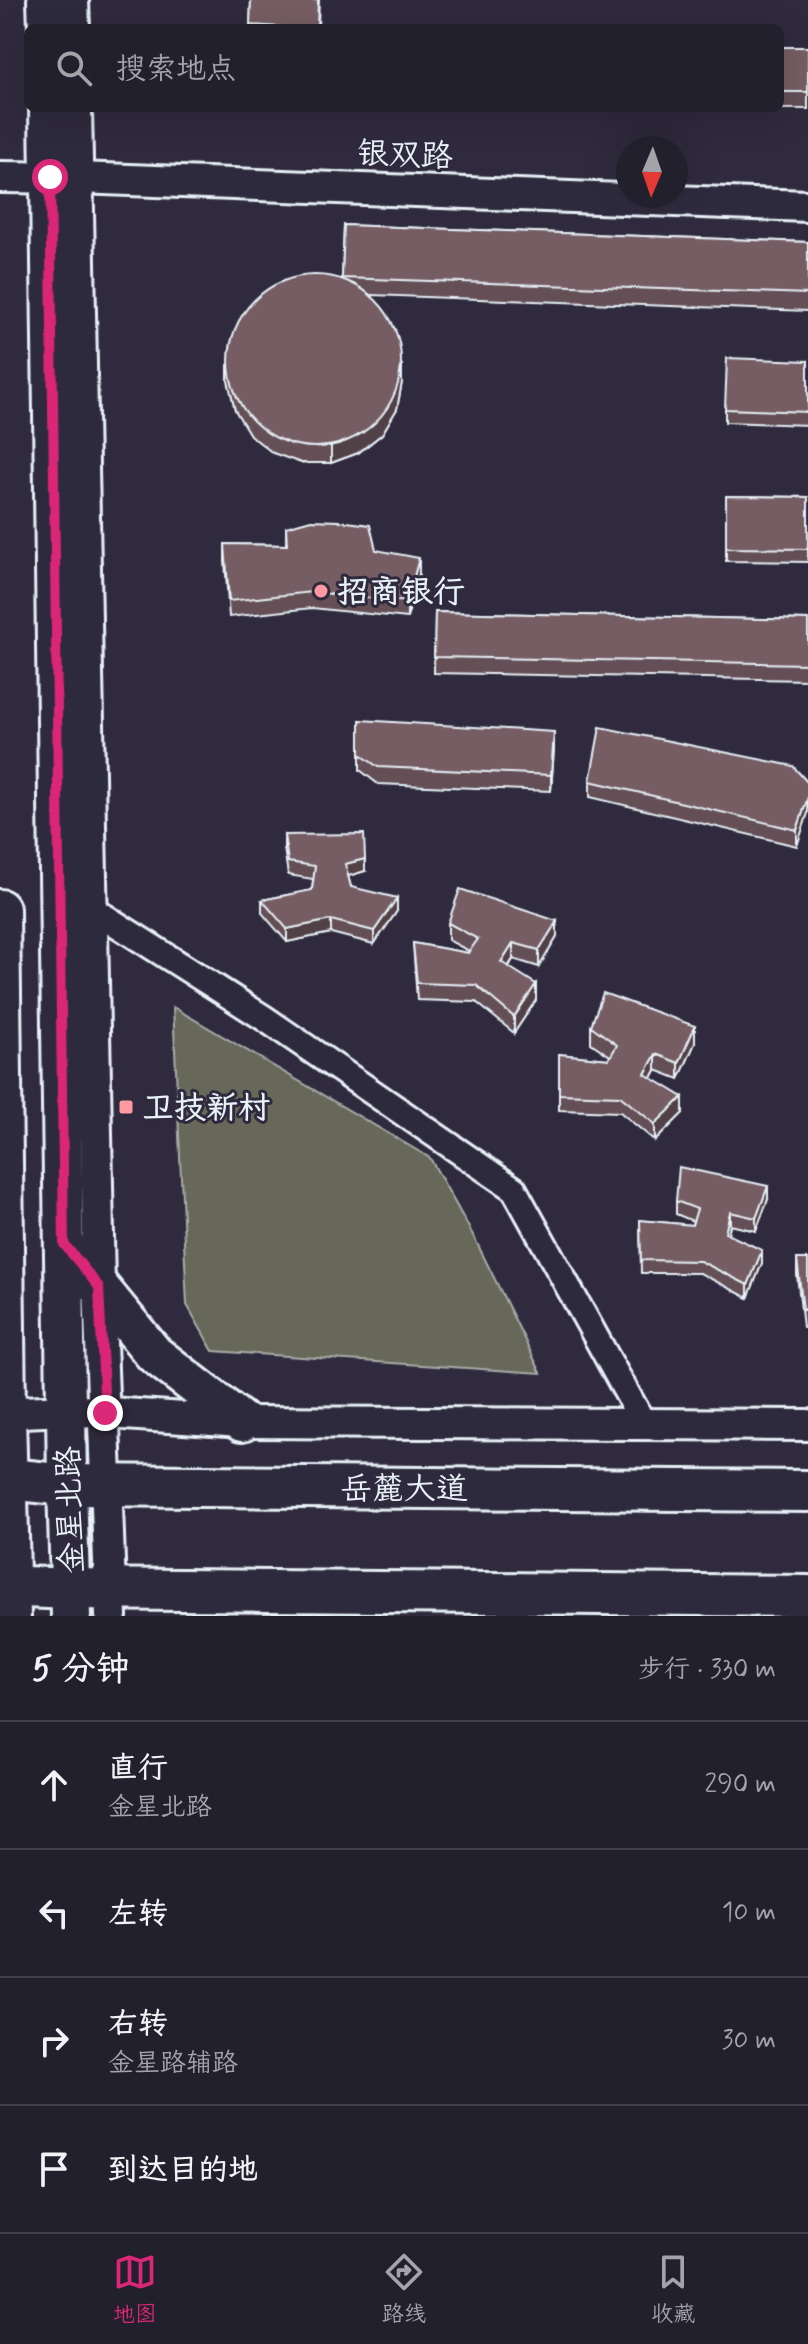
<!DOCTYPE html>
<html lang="zh">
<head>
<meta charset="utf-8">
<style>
	:root { --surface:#23202e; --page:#2f2d3a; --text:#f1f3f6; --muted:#a3a3aa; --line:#403e4a; --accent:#db2777 }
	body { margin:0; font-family:Mynerve,"LXGW WenKai TC",sans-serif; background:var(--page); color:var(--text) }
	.compass { position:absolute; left:616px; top:136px; width:72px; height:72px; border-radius:50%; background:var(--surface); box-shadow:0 8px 32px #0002; rotate:182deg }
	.stop { position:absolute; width:24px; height:24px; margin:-18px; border:6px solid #db2777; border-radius:50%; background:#fff }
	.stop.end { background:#db2777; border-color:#fff; box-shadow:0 2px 8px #0008 }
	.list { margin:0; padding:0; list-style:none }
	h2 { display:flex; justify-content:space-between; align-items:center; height:104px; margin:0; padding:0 32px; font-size:34px }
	h2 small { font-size:26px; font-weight:400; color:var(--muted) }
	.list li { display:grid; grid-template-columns:52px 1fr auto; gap:24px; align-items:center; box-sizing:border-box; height:128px; padding:0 32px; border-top:2px solid var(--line) }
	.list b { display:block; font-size:30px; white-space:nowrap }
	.list p { margin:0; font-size:26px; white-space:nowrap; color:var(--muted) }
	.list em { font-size:26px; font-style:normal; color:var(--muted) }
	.icon { flex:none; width:44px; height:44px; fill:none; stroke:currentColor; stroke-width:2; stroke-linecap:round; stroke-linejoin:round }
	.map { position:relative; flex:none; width:808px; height:1616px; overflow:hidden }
	.search { position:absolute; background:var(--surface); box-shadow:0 8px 32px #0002; left:24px; right:24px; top:24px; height:88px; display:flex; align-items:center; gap:20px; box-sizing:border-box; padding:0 28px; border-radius:12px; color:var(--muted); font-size:30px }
	.sheet { height:616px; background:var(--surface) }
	nav { display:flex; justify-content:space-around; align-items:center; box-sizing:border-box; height:112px; border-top:2px solid var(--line); background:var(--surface); font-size:22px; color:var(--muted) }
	nav a { display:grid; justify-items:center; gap:4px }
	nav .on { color:var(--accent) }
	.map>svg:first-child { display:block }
	.park { fill:#67685a; stroke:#a8aca9; stroke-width:2 }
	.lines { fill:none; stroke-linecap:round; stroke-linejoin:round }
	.minor-casing { stroke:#e8f1f8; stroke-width:30 }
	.tertiary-casing { stroke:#e8f1f8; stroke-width:36 }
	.primary-casing { stroke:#e8f1f8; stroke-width:44 }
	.trunk-casing { stroke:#e8f1f8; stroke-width:46 }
	.minor { stroke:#2f2a3d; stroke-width:24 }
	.tertiary { stroke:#2f2a3d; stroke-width:30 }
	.primary { stroke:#2f2a3d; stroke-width:38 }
	.trunk { stroke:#2f2a3d; stroke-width:40 }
	.wall { fill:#645055; stroke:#e8f1f8; stroke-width:2 }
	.shaded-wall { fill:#514145; stroke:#e8f1f8; stroke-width:2 }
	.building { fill:#745d63; stroke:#e8f1f8; stroke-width:2 }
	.route { stroke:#db2777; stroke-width:10 }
	.poi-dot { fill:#ff9aa2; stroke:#2f2a3d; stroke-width:3 }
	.labels { text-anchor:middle; stroke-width:6; stroke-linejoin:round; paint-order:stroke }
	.street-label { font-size:32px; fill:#e8f1f8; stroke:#2f2a3d }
	.poi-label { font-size:32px; font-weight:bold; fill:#e8f1f8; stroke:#2f2a3d; text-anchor:start }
</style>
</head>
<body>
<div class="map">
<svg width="808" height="1616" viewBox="0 0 808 1616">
	<rect width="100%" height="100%" fill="#2f2a3d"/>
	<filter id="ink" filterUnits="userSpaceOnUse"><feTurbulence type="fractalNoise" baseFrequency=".0125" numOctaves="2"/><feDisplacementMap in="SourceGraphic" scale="16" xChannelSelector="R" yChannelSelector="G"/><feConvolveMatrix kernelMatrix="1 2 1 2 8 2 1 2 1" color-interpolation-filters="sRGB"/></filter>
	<g filter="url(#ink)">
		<polygon class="park" points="173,1007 430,1158 474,1237 541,1373 213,1351 187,1305"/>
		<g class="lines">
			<g class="minor-casing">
				<polyline id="minor" points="80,901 264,1018 514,1189 644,1424"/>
			</g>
			<g class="tertiary-casing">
				<g id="tertiary">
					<polyline points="73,0 74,28"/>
					<polyline points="76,108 99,1287 111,1616"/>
					<polyline points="0,177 78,178 808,206"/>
					<polyline points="0,1413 66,1410 242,1422 808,1425"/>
				</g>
			</g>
			<g class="primary-casing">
				<g id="primary">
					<polyline points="47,0 48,28"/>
					<polyline points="49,108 67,1485 71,1616"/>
					<polyline points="0,909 6,1413 11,1616"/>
					<polyline points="64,1244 154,1354 242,1422"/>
				</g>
			</g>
			<g class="trunk-casing">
				<g id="trunk">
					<polyline points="0,1478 67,1485 808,1491"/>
					<polyline points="0,1586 71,1589 808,1596"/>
				</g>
			</g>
			<use href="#minor" class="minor"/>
			<use href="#tertiary" class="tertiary"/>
			<use href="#primary" class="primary"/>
			<use href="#trunk" class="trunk"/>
		</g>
		<g class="wall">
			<polygon points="251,0 319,0 318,27 349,28 250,28"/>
			<polygon points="780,47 808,47 808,109 691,108 780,108"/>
			<polygon points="344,225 808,242 808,311 372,295 402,382 397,409 382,434 358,453 331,463 301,463 273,453 250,435 235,410 228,381 228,365 342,279"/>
			<polygon points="808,361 808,425 725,422 725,409"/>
			<polygon points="726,496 808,497 808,562 726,561"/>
			<polygon points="286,527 376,550 419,574 407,618 312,608 229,617 225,561 225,544 286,545"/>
			<polygon points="435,612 808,620 808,680 434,673"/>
			<polygon points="360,720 554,748 551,791 378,784 360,770"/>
			<polygon points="590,781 808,783 797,846 590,797"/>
			<polygon points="284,835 365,871 348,876 351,887 397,911 374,944 331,933 287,942 262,913 262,900 312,890 313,879 288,875 284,848"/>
			<polygon points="448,923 557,937 539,967 513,959 509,967 536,1000 514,1033 476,1002 417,1000 413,943 468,953 469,951 448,940"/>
			<polygon points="591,1026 695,1043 679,1079 656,1070 652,1078 683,1113 655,1141 620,1112 559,1110 559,1054 609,1059 610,1056 591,1043"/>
			<polygon points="768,1199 756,1231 730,1225 728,1234 762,1263 748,1298 700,1273 641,1273 640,1220 692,1225 693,1221 676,1214 676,1201"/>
			<polygon points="797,1259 808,1259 808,1327 803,1327 797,1275"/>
		</g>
		<g class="shaded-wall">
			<polygon points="402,366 402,382 397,409 382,434 358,453 331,463 331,446"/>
			<polygon points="419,558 419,574 407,618 407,602"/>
			<polygon points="554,732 554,748 551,791 551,775"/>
			<polygon points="808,797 808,813 797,846 797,830"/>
			<polygon points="365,859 365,871 345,877 345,864"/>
			<polygon points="397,898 397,911 374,944 374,931"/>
			<polygon points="331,920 331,933 287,942 287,929"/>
			<polygon points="557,921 557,937 539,967 539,950"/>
			<polygon points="513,943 513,959 501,978 501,962"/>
			<polygon points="536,984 536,1000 514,1033 514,1017"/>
			<polygon points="695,1026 695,1043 679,1079 679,1063"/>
			<polygon points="656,1054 656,1070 645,1091 645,1074"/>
			<polygon points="683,1097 683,1113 655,1141 655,1124"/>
			<polygon points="768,1186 768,1199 756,1231 756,1218"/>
			<polygon points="730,1212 730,1225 725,1246 725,1233"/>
			<polygon points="762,1250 762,1263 748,1298 748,1285"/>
		</g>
		<g class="building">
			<polygon points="251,0 318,0 317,27 349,28 282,28 282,27 250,25"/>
			<rect x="780" y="47" width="28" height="45"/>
			<polygon points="344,225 808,242 808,294 342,278"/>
			<circle cx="315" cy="361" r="86"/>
			<polygon points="727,358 808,361 808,412 725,409"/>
			<polygon points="726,496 808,497 808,549 726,548"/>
			<polygon points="311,520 339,521 370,525 376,550 419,558 407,602 312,592 229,601 225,544 287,545 286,527"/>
			<polygon points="435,612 808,620 808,664 434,657"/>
			<polygon points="360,720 554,732 551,775 378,767 360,754"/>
			<polygon points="600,727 793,766 808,783 808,797 797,830 590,781"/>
			<polygon points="364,834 365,859 345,864 351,887 397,898 374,931 331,920 287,929 262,900 312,890 315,866 288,862 284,835"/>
			<polygon points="460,889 557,921 539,950 513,943 501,962 536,984 514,1017 476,985 417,983 413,943 468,953 478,939 448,923"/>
			<polygon points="603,993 695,1026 679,1063 656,1054 645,1074 683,1097 655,1124 620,1096 559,1094 559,1054 609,1059 617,1045 591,1026"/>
			<polygon points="679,1167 768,1186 756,1218 730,1212 725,1233 762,1250 748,1285 700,1261 641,1260 640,1220 692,1225 697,1209 676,1201"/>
			<polygon points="797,1259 808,1259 808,1310 803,1310"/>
		</g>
	</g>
	<g class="lines" filter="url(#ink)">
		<polyline class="route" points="50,177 64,1244 99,1287 105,1413"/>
	</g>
	<g class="poi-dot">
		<circle cx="321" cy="591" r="8"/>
		<rect x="118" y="1099" width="16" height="16" rx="4"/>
	</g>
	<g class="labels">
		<g class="street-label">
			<text transform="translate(405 154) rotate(2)" y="11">银双路</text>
			<text x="404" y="1499">岳麓大道</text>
			<text transform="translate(69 1510) rotate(-92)" y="11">金星北路</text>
		</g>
		<g class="poi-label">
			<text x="337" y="602">招商银行</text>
			<text x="142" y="1118">卫技新村</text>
		</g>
	</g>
</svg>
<svg class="compass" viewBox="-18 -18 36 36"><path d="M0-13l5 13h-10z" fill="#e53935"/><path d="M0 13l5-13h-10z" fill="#a3a3aa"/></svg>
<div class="stop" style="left:50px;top:177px"></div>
<div class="stop end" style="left:105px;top:1413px"></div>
<div class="search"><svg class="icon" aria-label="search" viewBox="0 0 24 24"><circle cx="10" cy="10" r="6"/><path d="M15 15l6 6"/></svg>搜索地点</div>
</div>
<section class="sheet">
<h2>5 分钟<small>步行 · 330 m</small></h2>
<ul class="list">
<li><svg class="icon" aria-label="ahead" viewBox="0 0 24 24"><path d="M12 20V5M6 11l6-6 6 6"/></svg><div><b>直行</b><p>金星北路</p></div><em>290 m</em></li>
<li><svg class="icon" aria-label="left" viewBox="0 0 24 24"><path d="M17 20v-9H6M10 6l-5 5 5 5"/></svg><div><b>左转</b></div><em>10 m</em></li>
<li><svg class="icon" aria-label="right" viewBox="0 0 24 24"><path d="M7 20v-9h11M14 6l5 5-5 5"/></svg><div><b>右转</b><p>金星路辅路</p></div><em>30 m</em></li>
<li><svg class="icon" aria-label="arrive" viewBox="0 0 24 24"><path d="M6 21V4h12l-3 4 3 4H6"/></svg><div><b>到达目的地</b></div></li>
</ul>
</section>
<nav>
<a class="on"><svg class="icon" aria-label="map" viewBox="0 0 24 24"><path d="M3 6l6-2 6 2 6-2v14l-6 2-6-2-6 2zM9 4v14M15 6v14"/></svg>地图</a>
<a><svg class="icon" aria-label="directions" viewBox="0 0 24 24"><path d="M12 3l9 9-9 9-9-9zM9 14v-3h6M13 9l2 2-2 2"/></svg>路线</a>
<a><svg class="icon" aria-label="saved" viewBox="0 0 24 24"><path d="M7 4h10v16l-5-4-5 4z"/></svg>收藏</a>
</nav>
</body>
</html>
